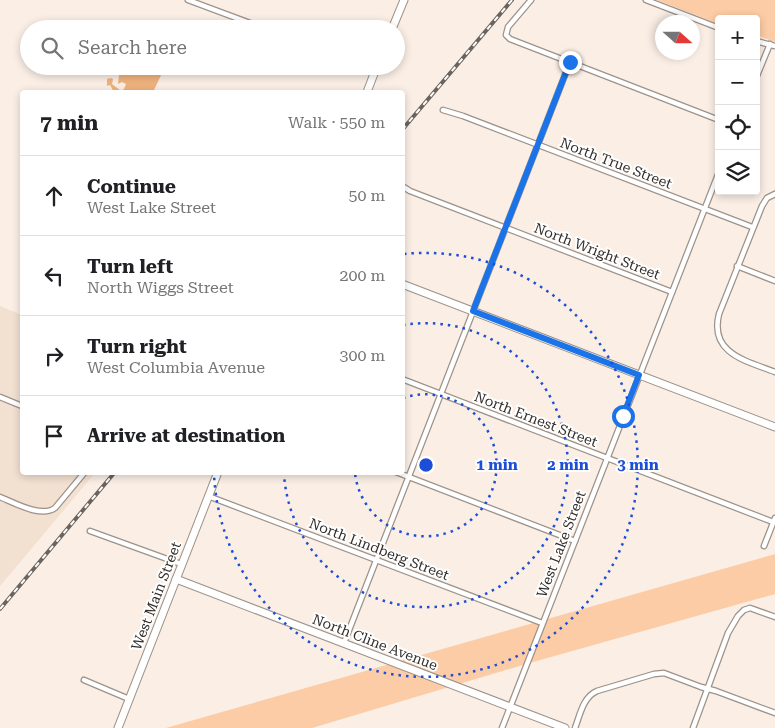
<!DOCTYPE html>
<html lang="en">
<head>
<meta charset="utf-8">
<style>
	:root { --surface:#fff; --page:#f2f2f2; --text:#202124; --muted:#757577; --line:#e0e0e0 }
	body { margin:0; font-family:"Roboto Serif",serif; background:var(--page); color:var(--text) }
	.controls { position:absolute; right:15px; top:15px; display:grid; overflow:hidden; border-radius:5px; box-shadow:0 2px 8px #0003 }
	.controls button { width:45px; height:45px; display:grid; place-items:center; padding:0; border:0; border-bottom:1px solid var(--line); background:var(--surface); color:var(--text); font:25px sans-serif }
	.compass { position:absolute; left:655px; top:15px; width:45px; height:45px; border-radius:50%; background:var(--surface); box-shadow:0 2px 8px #0003; rotate:111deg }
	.stop { position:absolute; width:15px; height:15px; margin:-11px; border:4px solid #1a73e8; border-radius:50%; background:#fff }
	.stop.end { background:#1a73e8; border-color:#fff; box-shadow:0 1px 5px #0008 }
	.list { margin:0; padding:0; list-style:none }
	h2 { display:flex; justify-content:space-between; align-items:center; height:65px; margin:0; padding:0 20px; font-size:21px }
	h2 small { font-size:16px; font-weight:400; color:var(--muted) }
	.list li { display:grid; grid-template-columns:32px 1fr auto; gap:15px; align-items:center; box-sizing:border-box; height:80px; padding:0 20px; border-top:1px solid var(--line) }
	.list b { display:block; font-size:19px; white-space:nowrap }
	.list p { margin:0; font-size:16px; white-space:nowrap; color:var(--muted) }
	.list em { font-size:16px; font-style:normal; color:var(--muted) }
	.icon { flex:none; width:28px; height:28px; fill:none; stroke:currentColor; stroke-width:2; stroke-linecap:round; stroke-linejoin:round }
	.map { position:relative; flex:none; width:775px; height:728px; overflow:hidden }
	.search { position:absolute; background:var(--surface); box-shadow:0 2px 8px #0003; left:20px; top:20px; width:385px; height:55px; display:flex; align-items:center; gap:12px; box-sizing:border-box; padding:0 18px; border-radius:28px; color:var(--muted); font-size:19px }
	.panel { position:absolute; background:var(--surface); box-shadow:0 2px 8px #0003; left:20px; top:90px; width:385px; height:385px; border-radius:5px }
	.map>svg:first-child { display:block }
	.built { fill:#f2e0d1 }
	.green { fill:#fbcca5 }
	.water { fill:#efb27e }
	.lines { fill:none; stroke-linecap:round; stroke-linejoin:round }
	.street-casing { stroke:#9d9289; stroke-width:7 }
	.secondary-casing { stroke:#9d9289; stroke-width:9 }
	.street { stroke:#fff; stroke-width:4.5 }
	.secondary { stroke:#fff; stroke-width:7 }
	.rail-casing { stroke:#6a635e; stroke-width:4 }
	.rail { stroke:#fff; stroke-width:2; stroke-dasharray:5.5; stroke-linecap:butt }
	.route { stroke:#1a73e8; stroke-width:6 }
	.ring { fill:none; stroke:#1d4ed8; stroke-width:2.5; stroke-dasharray:2.5 5 }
	.labels { text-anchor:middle; stroke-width:4; stroke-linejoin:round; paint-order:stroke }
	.street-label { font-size:14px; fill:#322d2a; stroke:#fff }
	.centre { fill:#1d4ed8; stroke:#fff; stroke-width:2.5 }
	.ring-label { font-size:15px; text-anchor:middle; font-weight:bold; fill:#1d4ed8; stroke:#fff; stroke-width:4; stroke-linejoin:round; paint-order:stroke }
</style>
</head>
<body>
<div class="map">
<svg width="775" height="728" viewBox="0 0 775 728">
	<rect width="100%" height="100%" fill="#faeee5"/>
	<polygon class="built" points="0,306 22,315 22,472 95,473 0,586"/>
	<g class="green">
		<polygon points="657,0 775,0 775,42 756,35 756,19 719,19 719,24"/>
		<polygon points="775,554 775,594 526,664 312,728 166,728"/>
	</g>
	<polygon class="water" points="120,66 167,66 167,67 163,71 153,92 114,92 110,85 107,86 107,79 111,78 113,79 112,84 121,91 124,89 126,84 122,82 118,84"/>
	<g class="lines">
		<g class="street-casing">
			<g id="street">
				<polyline points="188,0 266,29"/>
				<polyline points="531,0 508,27 506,35 510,39 719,120"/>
				<polyline points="646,0 719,28"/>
				<polyline points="756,41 775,46"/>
				<polyline points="367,66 376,70"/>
				<polyline points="756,78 770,44"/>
				<polyline points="443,110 463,116 752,227"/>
				<polyline points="402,186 410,191 672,292"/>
				<path d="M775 194 767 198 762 206 719 314C709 354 747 361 775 372"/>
				<polyline points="737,266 775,281"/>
				<polyline points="402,379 773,522"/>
				<polyline points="0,397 22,406"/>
				<polyline points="396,472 575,541"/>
				<polyline points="208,496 542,623"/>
				<path d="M0 497C15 503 41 518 55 508L85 472"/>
				<polyline points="90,531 181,564"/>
				<polyline points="764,546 775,518"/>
				<polyline points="344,643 570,62"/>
				<polyline points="84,680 129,699"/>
				<polyline points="502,728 719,172"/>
				<path d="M575 728C580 715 583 697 597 691L654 674 664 673 701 687 716 691 775 713"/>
				<polyline points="693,728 728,633 738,616 744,610 750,608 775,617"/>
			</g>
		</g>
		<g class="secondary-casing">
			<g id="secondary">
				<polyline points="392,29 404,0"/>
				<polyline points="367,92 377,66"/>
				<polyline points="402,284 775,427"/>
				<polyline points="176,579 565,728"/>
				<polyline points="118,728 218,472"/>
			</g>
		</g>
		<use href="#street" class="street"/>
		<use href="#secondary" class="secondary"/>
		<g class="rail-casing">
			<g id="rail">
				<polyline points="402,130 512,0"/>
				<polyline points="0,609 115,472"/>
			</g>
		</g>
		<use href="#rail" class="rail"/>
	</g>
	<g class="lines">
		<polyline class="route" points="570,62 473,311 639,375 623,416"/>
	</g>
	<g class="ring">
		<path d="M403 398A71 71 0 1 1 355 473"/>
		<path d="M403 325A142 142 0 1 1 284 474"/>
		<path d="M404 254A212 212 0 1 1 214 474"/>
	</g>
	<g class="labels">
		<g class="street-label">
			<text transform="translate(616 163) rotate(21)" y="5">North True Street</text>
			<text transform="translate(597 251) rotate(21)" y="5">North Wright Street</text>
			<text transform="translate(536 419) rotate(21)" y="5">North Ernest Street</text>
			<text transform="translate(561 544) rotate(-69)" y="5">West Lake Street</text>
			<text transform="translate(379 549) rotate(21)" y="5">North Lindberg Street</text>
			<text transform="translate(156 596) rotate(-69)" y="5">West Main Street</text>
			<text transform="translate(375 642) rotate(21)" y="5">North Cline Avenue</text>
		</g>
	</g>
	<circle cx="426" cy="465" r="8" class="centre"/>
	<g class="ring-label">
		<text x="497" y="470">1 min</text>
		<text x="568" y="470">2 min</text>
		<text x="638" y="470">3 min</text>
	</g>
</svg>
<div class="controls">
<button>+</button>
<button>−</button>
<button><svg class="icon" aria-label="locate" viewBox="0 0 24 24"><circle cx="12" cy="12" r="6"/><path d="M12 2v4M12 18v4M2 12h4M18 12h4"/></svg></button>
<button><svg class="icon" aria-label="layers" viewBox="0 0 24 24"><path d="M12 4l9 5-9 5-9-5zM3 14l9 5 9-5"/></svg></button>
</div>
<svg class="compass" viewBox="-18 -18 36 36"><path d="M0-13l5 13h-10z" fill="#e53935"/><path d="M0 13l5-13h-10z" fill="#757577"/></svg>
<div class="stop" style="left:623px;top:416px"></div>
<div class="stop end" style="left:570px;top:62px"></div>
<div class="search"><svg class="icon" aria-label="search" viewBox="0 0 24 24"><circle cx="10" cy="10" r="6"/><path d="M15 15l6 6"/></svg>Search here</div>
<section class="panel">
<h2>7 min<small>Walk · 550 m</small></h2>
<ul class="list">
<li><svg class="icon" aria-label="ahead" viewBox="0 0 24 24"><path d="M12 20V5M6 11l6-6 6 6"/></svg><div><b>Continue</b><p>West Lake Street</p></div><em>50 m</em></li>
<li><svg class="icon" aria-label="left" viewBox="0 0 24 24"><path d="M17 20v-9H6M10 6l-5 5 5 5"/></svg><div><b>Turn left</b><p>North Wiggs Street</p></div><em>200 m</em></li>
<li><svg class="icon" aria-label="right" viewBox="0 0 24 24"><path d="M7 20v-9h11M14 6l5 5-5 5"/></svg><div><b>Turn right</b><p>West Columbia Avenue</p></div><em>300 m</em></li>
<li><svg class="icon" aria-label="arrive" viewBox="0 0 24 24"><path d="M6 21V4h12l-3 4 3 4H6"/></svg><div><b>Arrive at destination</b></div></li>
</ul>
</section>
</div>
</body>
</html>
